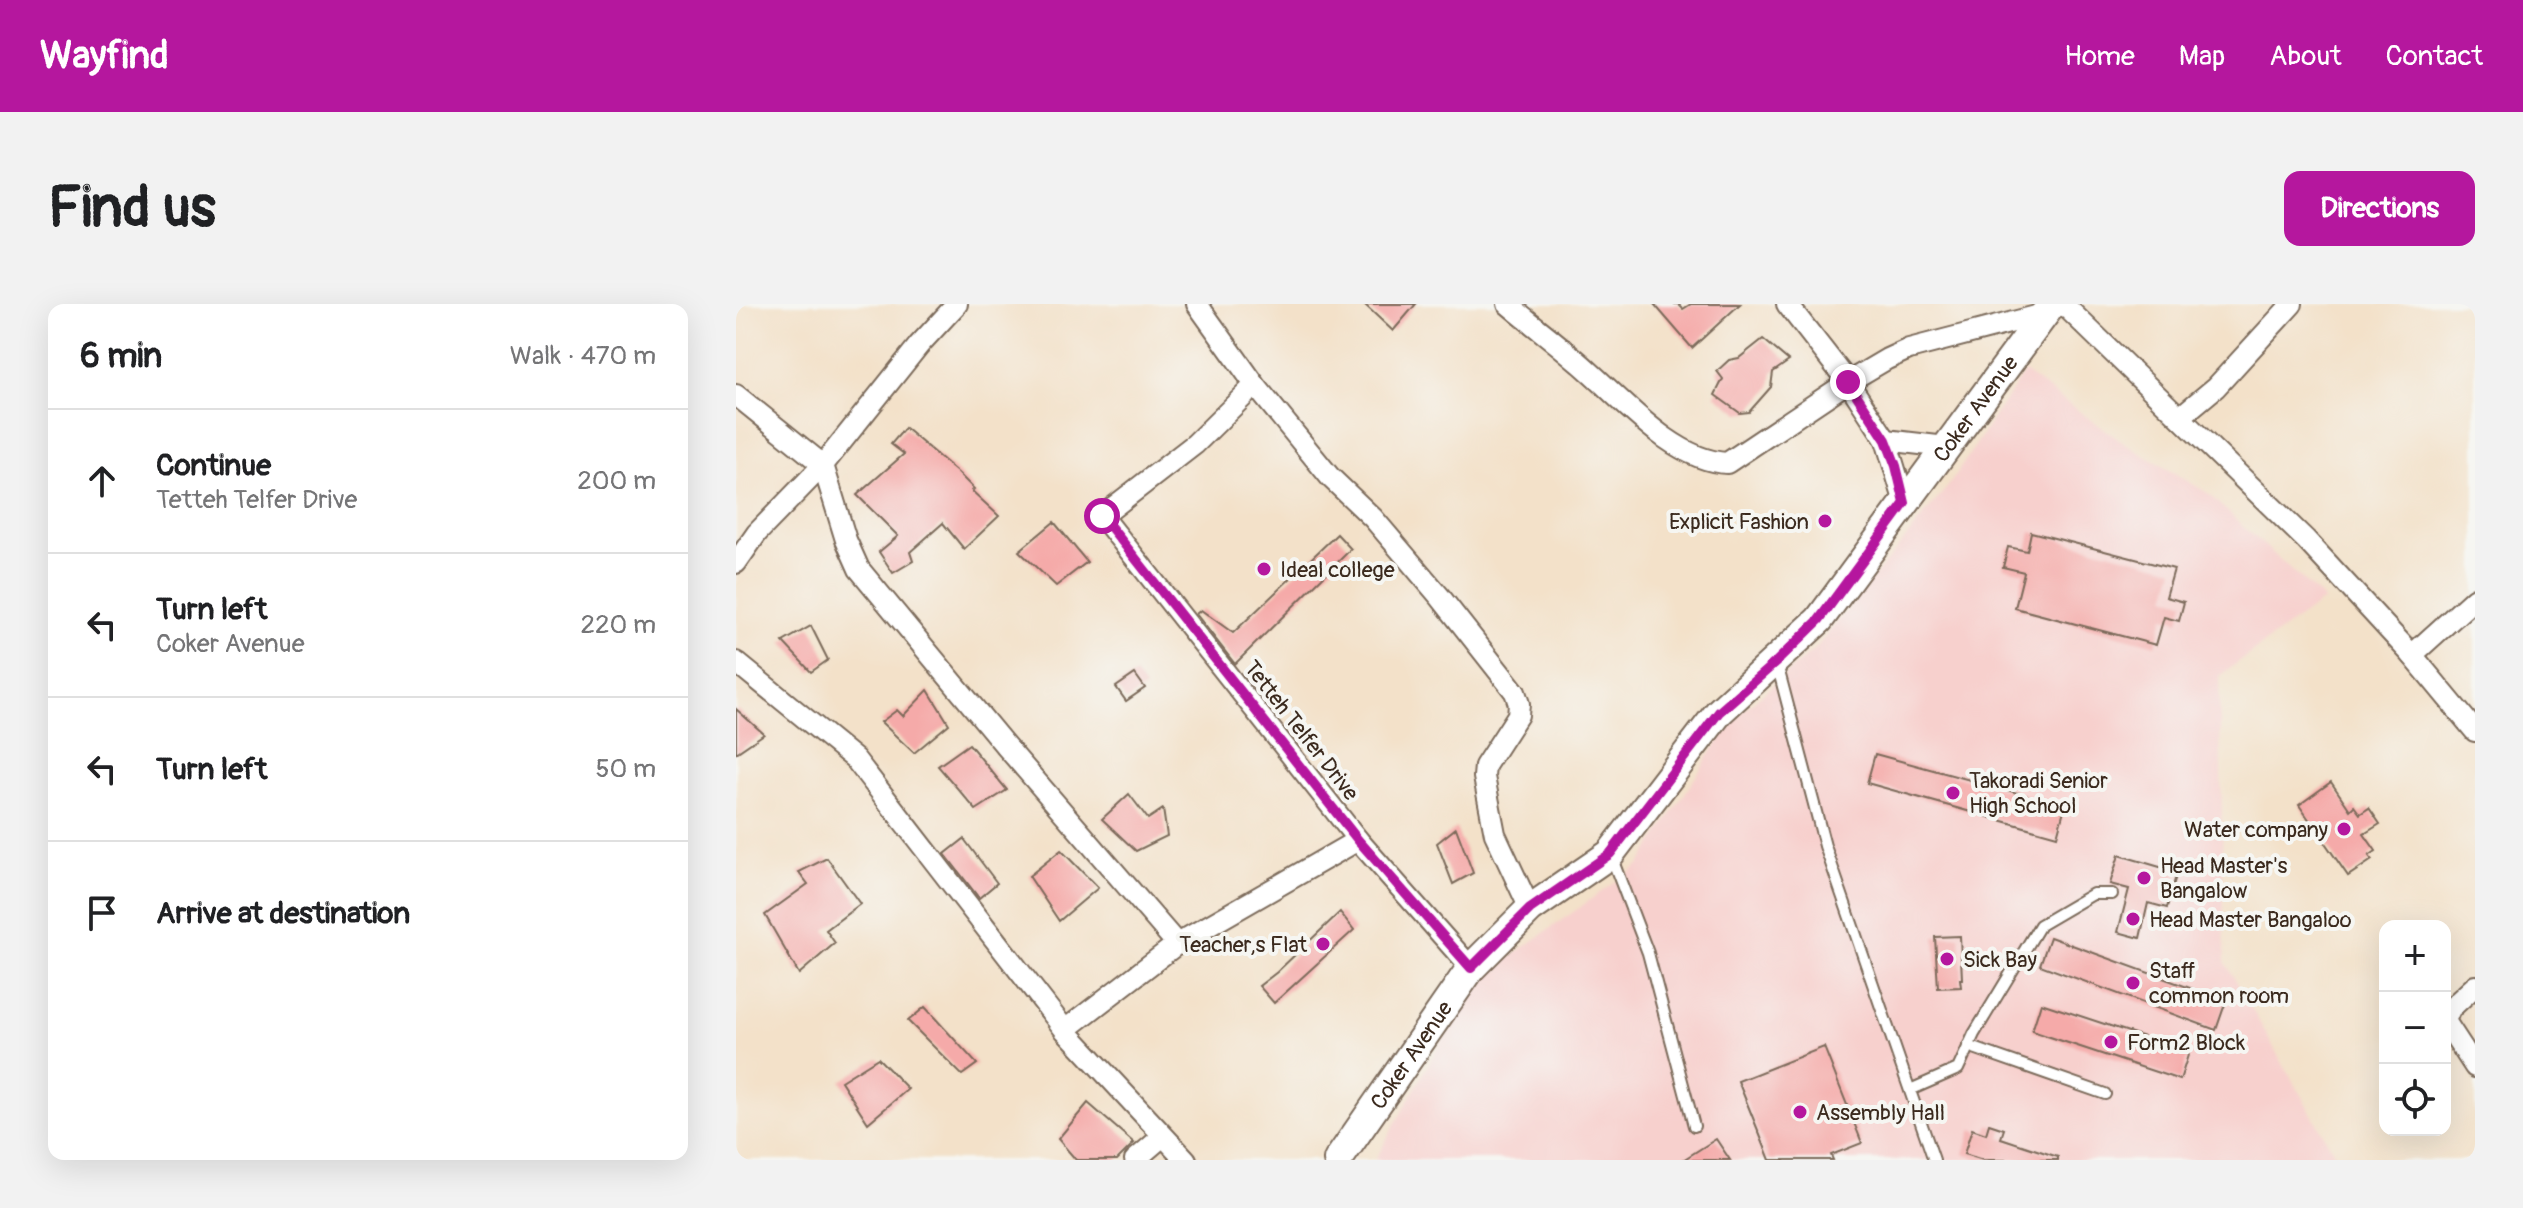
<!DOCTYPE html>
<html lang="en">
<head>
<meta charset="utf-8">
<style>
	:root { --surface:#fff; --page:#f2f2f2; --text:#202124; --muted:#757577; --line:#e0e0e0; --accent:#b5179e }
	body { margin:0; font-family:Pangolin,sans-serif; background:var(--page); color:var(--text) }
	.controls { position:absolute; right:24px; bottom:24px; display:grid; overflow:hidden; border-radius:16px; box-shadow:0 8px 32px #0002 }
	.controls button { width:72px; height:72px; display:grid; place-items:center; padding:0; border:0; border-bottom:2px solid var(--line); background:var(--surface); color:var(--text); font:40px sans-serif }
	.stop { position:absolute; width:24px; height:24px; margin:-18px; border:6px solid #b5179e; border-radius:50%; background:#fff }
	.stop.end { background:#b5179e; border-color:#fff; box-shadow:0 2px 8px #0008 }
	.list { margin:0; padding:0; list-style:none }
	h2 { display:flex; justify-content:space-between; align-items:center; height:104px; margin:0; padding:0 32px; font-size:34px }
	h2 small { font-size:26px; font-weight:400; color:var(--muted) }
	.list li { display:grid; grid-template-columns:52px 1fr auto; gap:24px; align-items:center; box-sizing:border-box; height:144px; padding:0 32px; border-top:2px solid var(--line) }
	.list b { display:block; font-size:30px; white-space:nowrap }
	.list p { margin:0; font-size:26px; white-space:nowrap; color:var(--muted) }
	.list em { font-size:26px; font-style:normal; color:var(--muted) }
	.icon { flex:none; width:44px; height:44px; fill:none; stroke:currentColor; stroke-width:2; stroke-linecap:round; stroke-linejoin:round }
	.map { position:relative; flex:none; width:1739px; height:856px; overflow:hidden; border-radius:16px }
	header { display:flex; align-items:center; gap:48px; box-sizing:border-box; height:112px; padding:0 40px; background:var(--accent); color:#fff }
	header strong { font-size:38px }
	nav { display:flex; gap:44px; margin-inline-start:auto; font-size:28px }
	.intro { display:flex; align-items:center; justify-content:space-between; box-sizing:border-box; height:192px; padding:0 48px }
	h1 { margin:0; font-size:56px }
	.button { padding:20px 36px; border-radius:16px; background:var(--accent); color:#fff; font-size:28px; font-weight:700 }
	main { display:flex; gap:48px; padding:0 48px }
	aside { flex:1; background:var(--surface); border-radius:16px; box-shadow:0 8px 32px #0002 }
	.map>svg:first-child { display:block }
	.built { fill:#f7d0cd }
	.building { fill:#f5aaa9 }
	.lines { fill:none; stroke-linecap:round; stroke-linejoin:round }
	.lane-casing { stroke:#7b6a5a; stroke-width:14 }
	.street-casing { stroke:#7b6a5a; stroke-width:24 }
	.secondary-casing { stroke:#7b6a5a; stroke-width:32 }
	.lane { stroke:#fff; stroke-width:10 }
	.street { stroke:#fff; stroke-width:20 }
	.secondary { stroke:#fff; stroke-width:28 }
	.route { stroke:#b5179e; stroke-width:10 }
	.poi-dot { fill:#b5179e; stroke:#f6f6f2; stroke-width:3 }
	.labels { text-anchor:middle; stroke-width:8; stroke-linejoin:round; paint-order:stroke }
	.street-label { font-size:22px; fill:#3b2a1e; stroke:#f6f6f2 }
	.poi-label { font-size:22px; fill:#3b2a1e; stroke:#f6f6f2; text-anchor:start }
</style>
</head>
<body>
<header>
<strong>Wayfind</strong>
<nav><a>Home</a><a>Map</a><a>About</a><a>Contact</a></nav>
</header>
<div class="intro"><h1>Find us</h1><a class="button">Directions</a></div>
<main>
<aside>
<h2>6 min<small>Walk · 470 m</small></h2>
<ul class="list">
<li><svg class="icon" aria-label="ahead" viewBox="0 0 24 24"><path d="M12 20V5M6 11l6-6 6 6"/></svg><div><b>Continue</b><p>Tetteh Telfer Drive</p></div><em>200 m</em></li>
<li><svg class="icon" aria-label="left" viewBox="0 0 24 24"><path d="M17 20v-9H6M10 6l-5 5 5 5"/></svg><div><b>Turn left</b><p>Coker Avenue</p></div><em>220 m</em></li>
<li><svg class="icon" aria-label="left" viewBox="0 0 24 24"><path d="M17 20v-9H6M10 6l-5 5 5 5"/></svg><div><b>Turn left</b></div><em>50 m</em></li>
<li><svg class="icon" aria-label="arrive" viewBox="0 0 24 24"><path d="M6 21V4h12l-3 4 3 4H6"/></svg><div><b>Arrive at destination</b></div></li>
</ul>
</aside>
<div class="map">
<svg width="1739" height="856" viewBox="0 0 1739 856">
	<rect width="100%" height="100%" fill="#f6f6f2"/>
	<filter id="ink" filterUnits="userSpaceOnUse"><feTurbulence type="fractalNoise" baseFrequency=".0125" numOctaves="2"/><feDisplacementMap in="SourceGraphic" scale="16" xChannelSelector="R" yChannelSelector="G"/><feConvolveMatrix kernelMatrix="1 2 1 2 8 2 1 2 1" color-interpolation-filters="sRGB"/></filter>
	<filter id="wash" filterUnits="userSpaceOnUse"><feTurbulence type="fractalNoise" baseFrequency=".006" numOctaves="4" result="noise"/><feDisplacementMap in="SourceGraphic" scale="32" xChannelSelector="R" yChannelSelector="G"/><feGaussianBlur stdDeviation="1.8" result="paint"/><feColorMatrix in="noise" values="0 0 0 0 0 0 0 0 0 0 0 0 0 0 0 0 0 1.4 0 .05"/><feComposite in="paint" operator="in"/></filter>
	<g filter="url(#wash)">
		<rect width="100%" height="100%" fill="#f3e1c9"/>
		<polygon class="built" points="1288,68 1386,138 1470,188 1588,296 1483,372 1489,658 1602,856 639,856 738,679 903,561 996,416 1080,344 1213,181"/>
		<g id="blocks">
			<g class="building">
				<polygon points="628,0 680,0 657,27"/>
				<polygon points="918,0 942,0 947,5 955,0 1004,0 956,44"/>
				<polygon points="1027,35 1053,57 1037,68 1035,83 1013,108 1004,109 979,91 987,75 981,67 993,56 1003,54"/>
				<polygon points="169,124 222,169 238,185 236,187 263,212 228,245 207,219 174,248 177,257 157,269 143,248 162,232 121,191 168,150 155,140"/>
				<polygon points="318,218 351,258 320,282 283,247"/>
				<polygon points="1295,228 1438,265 1430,293 1448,298 1443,317 1428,313 1420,341 1279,304 1288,268 1267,263 1272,243 1291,247"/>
				<polygon points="601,230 615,245 499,360 460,310 465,306 497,329"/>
				<polygon points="75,322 92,356 75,368 47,338"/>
				<polygon points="399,370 409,384 390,397 380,383"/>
				<polygon points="192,386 213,420 178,449 145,418 161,406 167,412"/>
				<polygon points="0,405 28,430 0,449"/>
				<polygon points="233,440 271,486 240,506 202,462"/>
				<polygon points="1139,450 1329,502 1321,532 1131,479"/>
				<polygon points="1595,478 1614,506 1618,502 1624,510 1633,504 1644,520 1628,530 1640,547 1633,552 1636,556 1612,572 1563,501"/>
				<polygon points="393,490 412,515 427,505 431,532 400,547 366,515"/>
				<polygon points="720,524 737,569 717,580 701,539"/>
				<polygon points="228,535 261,579 243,594 209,550"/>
				<polygon points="325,546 362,584 323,617 293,572"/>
				<polygon points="1383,551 1441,568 1431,604 1412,599 1404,634 1382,628 1393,585 1374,580"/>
				<polygon points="91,554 124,600 90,626 99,639 63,670 29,611 72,580 63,568"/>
				<polygon points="604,608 618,626 538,699 523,682 541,668"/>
				<polygon points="1224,632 1226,675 1224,675 1225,683 1202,684 1199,633"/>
				<polygon points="1314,633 1490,697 1480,726 1304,661"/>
				<polygon points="1305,699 1453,748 1444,776 1296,727"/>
				<polygon points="189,703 241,760 226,771 172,717"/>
				<polygon points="1088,743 1126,839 1095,851 1097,856 1034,856 1002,777"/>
				<polygon points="142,754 172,785 132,819 105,777"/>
				<polygon points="352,799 398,839 381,856 340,856 322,835"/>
				<polygon points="1253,820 1268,825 1265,834 1322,853 1322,856 1247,856 1228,850 1236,825 1250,830"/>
				<polygon points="980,835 994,856 947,856"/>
			</g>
		</g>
	</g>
	<g filter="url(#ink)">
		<use href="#blocks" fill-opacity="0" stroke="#7b6a5a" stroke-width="2"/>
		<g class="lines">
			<g class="lane-casing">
				<g id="lane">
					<polyline points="1041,360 1089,542 1198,856"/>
					<polyline points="875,552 912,649 958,822"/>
					<polyline points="1232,742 1369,790"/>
					<polyline points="1174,786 1222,765 1238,730 1304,621 1357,590 1376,590"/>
				</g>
			</g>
			<g class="street-casing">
				<g id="street">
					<polyline points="461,0 519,81 459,140 366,212 622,536 735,664"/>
					<path d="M772 0C799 23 828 44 854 68 890 100 940 157 991 159L1112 78 1151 55 1173 45 1308 10"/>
					<polyline points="1051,0 1112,78 1150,136 1169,199"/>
					<polyline points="1327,0 1570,236 1676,351 1739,427"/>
					<polyline points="519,81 594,173 637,214 705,294 779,388 783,400 782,411 749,462 748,473 759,530 794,605"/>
					<polyline points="0,91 87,161 110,236 123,265 268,440 441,640 622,536"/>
					<polyline points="1444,113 1480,83 1556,0"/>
					<polyline points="1150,136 1210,143"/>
					<polyline points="0,259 21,229 87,161 183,41 221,0"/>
					<polyline points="1676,351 1739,294"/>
					<polyline points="0,358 119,455 329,726 450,856"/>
					<polyline points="1739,682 1714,705 1709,717 1739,763"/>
					<polyline points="329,726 441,640"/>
					<polyline points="399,856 427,832"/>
				</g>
			</g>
			<g class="secondary-casing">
				<g id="secondary">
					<path id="s1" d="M602 856 735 664 794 605 874 550 983 408 1083 316 1316 0"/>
				</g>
			</g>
			<use href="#lane" class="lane"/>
			<use href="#street" class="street"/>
			<use href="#secondary" class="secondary"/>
		</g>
	</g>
	<g class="lines" filter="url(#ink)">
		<polyline class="route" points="366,212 622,536 735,664 794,605 874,550 983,408 1040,358 1083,316 1169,199 1160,162 1150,136 1112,78"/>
	</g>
	<g class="poi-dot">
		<circle cx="1089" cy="217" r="8"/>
		<circle cx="528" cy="265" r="8"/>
		<circle cx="1217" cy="489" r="8"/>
		<circle cx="1608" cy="525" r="8"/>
		<circle cx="1408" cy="574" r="8"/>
		<circle cx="1397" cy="615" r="8"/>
		<circle cx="587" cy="640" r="8"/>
		<circle cx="1211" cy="655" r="8"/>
		<circle cx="1397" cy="679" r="8"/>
		<circle cx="1375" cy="738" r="8"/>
		<circle cx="1064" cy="808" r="8"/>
	</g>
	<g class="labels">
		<g class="street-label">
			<text dy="8" stroke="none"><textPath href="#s1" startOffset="992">Coker Avenue</textPath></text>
			<text transform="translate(566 426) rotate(52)" y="8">Tetteh Telfer Drive</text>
			<text dy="8" stroke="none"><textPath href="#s1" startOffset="128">Coker Avenue</textPath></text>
		</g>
		<g class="poi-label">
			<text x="1073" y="225" text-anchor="end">Explicit Fashion</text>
			<text x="544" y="273">Ideal college</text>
			<text x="1233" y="484">Takoradi Senior<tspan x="1233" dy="25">High School</tspan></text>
			<text x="1592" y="533" text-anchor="end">Water company</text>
			<text x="1424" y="569">Head Master's<tspan x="1424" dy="25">Bangalow</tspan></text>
			<text x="1413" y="623">Head Master Bangaloo</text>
			<text x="571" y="648" text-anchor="end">Teacher,s Flat</text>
			<text x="1227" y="663">Sick Bay</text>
			<text x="1413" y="674">Staff<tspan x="1413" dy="25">common room</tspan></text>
			<text x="1391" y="746">Form2 Block</text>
			<text x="1080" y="816">Assembly Hall</text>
		</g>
	</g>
</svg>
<div class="controls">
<button>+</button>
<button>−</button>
<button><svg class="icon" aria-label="locate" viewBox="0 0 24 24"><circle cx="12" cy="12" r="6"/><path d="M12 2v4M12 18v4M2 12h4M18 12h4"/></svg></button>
</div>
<div class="stop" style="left:366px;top:212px"></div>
<div class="stop end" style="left:1112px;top:78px"></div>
</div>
</main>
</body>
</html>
